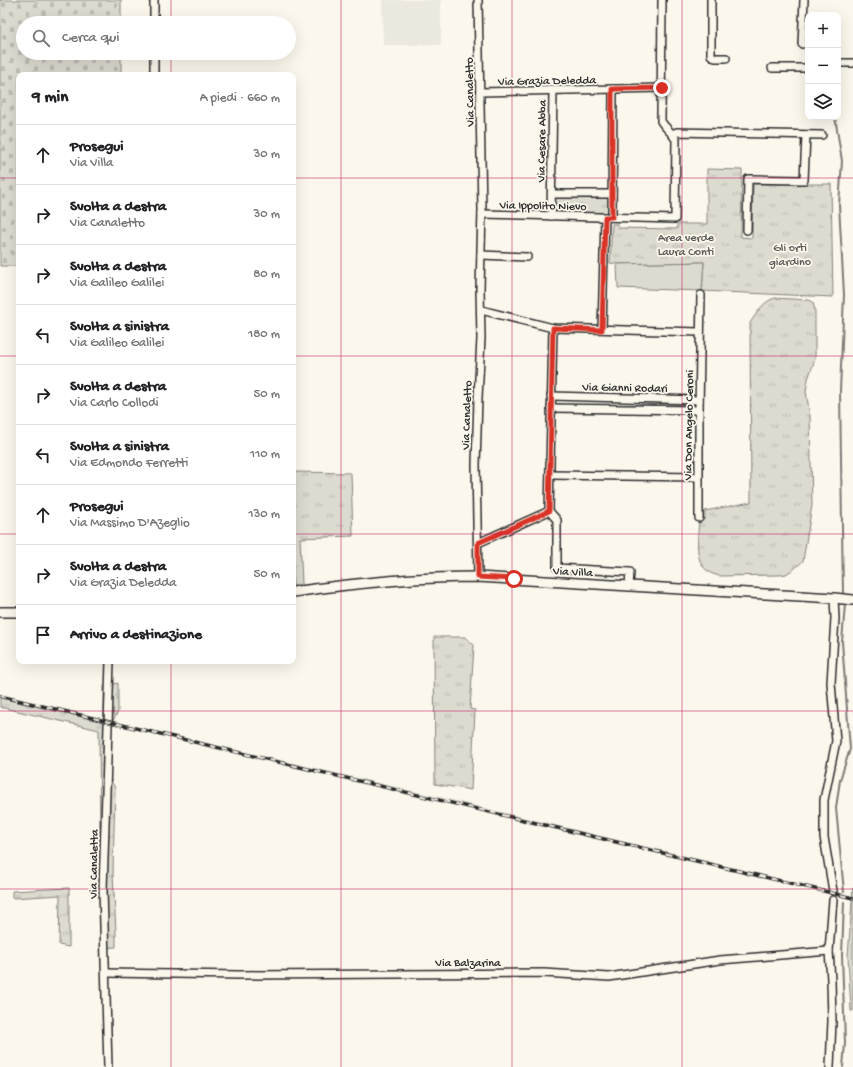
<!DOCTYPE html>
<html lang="it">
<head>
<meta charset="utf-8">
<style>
	:root { --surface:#fff; --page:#f2f2f2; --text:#202124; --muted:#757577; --line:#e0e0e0 }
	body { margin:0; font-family:"Gochi Hand",sans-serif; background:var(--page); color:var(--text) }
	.controls { position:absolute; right:12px; top:12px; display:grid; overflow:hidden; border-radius:8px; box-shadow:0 4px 16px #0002 }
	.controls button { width:36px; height:36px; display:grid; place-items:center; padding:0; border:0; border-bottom:1px solid var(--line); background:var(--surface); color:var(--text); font:20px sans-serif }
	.stop { position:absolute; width:12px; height:12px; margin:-9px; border:3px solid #d93025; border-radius:50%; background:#fff }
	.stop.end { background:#d93025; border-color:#fff; box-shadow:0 1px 4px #0008 }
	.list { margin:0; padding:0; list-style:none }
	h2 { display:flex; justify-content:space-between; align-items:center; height:52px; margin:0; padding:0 16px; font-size:17px }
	h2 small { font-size:13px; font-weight:400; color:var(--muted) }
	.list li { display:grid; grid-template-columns:26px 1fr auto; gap:12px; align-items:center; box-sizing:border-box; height:60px; padding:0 16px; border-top:1px solid var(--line) }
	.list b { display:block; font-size:15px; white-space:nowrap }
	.list p { margin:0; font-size:13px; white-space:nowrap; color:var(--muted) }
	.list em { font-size:13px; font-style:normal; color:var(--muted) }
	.icon { flex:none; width:22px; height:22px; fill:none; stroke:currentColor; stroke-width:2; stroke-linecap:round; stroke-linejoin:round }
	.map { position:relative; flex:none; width:853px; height:1067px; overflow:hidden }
	.search { position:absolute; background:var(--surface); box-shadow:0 4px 16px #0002; left:16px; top:16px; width:280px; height:44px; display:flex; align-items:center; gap:10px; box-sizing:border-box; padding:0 14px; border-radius:22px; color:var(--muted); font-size:15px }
	.panel { position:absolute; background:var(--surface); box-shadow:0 4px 16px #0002; left:16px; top:72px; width:280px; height:592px; border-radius:8px }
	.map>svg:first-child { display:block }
	.built { fill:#ebe8de }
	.grass { fill:url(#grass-tufts); stroke:#84827e }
	.cemetery { fill:url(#cemetery-stones); stroke:#84827e }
	.garden { fill:#dddad0; stroke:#84827e }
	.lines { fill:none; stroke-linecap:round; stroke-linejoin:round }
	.stream { stroke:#7b7a75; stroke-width:2 }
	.street-casing { stroke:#2b2b2b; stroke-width:10 }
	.secondary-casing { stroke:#2b2b2b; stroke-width:12 }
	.street { stroke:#fbf7ec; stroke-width:7 }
	.secondary { stroke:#fbf7ec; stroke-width:9 }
	.rail-casing { stroke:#2b2b2b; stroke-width:3.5 }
	.rail { stroke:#fbf7ec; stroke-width:2; stroke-dasharray:6; stroke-linecap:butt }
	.route { stroke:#d93025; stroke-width:5 }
	.grid { fill:none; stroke:#c2185b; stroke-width:1; stroke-opacity:0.55 }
	.labels { text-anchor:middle; stroke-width:3.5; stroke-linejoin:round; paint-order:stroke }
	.street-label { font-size:12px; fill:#2b2b2b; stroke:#fbf7ec }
	.park-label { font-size:12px; fill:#585754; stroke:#fbf7ec }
</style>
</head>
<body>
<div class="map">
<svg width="853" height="1067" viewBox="0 0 853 1067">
	<defs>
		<pattern id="grass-tufts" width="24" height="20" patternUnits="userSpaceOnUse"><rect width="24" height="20" fill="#dddad0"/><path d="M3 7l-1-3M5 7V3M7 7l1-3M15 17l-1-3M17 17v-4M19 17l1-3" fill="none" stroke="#bebbb3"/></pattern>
		<pattern id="cemetery-stones" width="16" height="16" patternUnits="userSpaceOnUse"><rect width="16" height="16" fill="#dddad0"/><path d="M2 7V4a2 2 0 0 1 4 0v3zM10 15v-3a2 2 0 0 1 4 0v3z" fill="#bebbb3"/></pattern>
	</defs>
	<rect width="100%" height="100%" fill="#fbf7ec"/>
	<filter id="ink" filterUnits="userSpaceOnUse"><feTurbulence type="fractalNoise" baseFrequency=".025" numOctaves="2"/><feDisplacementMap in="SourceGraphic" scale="8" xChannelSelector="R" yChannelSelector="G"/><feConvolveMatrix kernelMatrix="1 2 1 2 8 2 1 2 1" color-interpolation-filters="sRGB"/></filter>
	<g filter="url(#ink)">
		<g class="built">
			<polygon points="382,0 441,0 441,45 383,45"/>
			<polygon points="0,694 105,719 105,722 0,698"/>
			<polygon points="111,721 454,800 589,833 714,862 713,867 264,761 111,724"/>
		</g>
		<g class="grass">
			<polygon points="707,169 742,170 741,237 752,238 753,184 831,184 833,297 702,291 704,262 617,264 610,263 612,224 617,224 618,228 677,229 677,224 707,224"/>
			<polygon points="554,196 610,196 610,213 554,212"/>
			<path d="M775 298 809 300 813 302 815 311V359L808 379 806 391 810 416 812 505 803 561 794 569 786 574 779 575 720 576C691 571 698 541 699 518L705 519V511L751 502 750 323C757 313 763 301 775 298Z"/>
			<polygon points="293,472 351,473 353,536 300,538 302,584 293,585"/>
			<polygon points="434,637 465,637 474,645 470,709 475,710 471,790 435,784"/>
			<polygon points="118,683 118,712 111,724 110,779 115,788 113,873 116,933 116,947 101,948 99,730 0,707 0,698 104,722 104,686"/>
			<polygon points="69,888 69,947 59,945 60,895 12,898 12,891"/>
			<polygon points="853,888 853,1011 851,1011 848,956"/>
		</g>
		<polygon class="cemetery" points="0,0 121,0 121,23 23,23 23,53 121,53 121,75 19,75 19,266 0,266"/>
		<polygon class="garden" points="704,262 702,291 618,288 617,264"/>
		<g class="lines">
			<g class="stream">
				<polyline points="835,117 842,161 839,205 844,294 840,391 843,593"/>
				<polyline points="844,892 836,808 840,780 850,749 842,642 845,604"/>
				<polyline points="843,1067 845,1043 842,955 844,902"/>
			</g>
			<g class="street-casing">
				<g id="street">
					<polyline points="154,0 154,23"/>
					<polyline points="478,0 482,210 480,289 481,338 478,398 476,465 478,577"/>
					<polyline points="711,0 711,55 715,58 726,58"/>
					<polyline points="802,44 804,0"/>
					<polyline points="838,63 853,63"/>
					<polyline points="772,68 808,68"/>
					<polyline points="154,75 154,53"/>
					<polyline points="480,92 662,88"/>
					<polyline points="672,134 677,132 822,135"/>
					<polyline points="552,194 612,194"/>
					<path d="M482 214 675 219 676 140C672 132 665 128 661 121L662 0"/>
					<polyline points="551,216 553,91"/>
					<polyline points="612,217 613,89"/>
					<polyline points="747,230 748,179 804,180 806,135"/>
					<polyline points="481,255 527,257"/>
					<polyline points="481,310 553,328 700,332"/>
					<polyline points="602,329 605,217"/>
					<polyline points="551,396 699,400"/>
					<polyline points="551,408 699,410"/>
					<polyline points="550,475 698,477"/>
					<polyline points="549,511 557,520 557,568 630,572 629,586"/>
					<polyline points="699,518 699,410 701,295"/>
					<polyline points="478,543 549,511 553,328"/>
					<polyline points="833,891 824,837 824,800 836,741 831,683 835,618 834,598"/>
					<polyline points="106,973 240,975 544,973 609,977 720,960 829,951"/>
					<polyline points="108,1067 103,890 110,661"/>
					<polyline points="830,1067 832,1021 831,980 829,951 833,900"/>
				</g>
			</g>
			<g class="secondary-casing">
				<g id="secondary">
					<path d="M293 592C355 583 416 577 478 577L834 598 853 600"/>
					<polyline points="0,612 19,612"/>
				</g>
			</g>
			<use href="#street" class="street"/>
			<use href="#secondary" class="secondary"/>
			<g class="rail-casing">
				<polyline id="rail" points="0,696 853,898"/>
			</g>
			<use href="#rail" class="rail"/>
		</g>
	</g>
	<g class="lines" filter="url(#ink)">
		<polyline class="route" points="514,579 478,577 478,543 549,511 553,328 602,330 605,217 612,217 612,89 662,88"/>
	</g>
	<path class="grid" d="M171 0V23M341 0V1067M512 0V1067M682 0V1067M171 53V75M0 178H19M293 178H853M0 356H19M293 356H853M0 534H19M293 534H853M171 661V1067M0 711H853M0 889H853"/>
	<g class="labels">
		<g class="street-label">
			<text transform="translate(547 80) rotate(-1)" y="4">Via Grazia Deledda</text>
			<text transform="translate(469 92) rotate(-91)" y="4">Via Canaletto</text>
			<text transform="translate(541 141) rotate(-89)" y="4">Via Cesare Abba</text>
			<text transform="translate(543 205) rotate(1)" y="4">Via Ippolito Nievo</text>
			<text transform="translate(625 387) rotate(1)" y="4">Via Gianni Rodari</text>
			<text transform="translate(466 415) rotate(-88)" y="4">Via Canaletto</text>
			<text transform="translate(688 425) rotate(-89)" y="4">Via Don Angelo Ceroni</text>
			<text transform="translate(573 571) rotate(3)" y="4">Via Villa</text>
			<text transform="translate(93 864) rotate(-89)" y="4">Via Canaletta</text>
			<text x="468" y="966">Via Balzarina</text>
		</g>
		<g class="park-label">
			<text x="686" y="241">Area verde<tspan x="686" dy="14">Laura Conti</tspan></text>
			<text x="790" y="251">Gli orti<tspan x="790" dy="14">giardino</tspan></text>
		</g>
	</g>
</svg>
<div class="controls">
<button>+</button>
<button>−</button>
<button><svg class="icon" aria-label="layers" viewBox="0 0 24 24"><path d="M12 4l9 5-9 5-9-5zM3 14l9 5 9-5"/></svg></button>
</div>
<div class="stop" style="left:514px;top:579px"></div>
<div class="stop end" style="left:662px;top:88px"></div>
<div class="search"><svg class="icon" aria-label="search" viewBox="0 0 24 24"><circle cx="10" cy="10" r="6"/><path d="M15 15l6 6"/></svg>Cerca qui</div>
<section class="panel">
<h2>9 min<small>A piedi · 660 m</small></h2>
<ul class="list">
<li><svg class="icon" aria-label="ahead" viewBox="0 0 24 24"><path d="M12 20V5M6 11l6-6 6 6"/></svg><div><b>Prosegui</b><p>Via Villa</p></div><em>30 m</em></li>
<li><svg class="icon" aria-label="right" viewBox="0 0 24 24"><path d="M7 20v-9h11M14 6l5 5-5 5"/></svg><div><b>Svolta a destra</b><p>Via Canaletto</p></div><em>30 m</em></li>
<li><svg class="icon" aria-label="right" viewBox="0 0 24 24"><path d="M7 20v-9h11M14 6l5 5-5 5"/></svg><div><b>Svolta a destra</b><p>Via Galileo Galilei</p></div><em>80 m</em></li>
<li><svg class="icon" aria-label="left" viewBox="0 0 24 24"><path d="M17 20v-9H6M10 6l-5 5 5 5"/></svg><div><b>Svolta a sinistra</b><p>Via Galileo Galilei</p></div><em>180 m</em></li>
<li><svg class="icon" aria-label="right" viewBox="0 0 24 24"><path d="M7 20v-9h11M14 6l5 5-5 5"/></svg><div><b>Svolta a destra</b><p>Via Carlo Collodi</p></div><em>50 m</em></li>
<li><svg class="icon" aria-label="left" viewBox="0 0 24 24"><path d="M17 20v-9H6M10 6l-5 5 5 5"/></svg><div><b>Svolta a sinistra</b><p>Via Edmondo Ferretti</p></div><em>110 m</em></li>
<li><svg class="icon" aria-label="ahead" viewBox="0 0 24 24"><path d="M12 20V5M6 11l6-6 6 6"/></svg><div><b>Prosegui</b><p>Via Massimo D'Azeglio</p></div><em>130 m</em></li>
<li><svg class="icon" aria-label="right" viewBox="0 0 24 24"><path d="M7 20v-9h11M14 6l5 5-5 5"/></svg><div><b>Svolta a destra</b><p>Via Grazia Deledda</p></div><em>50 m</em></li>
<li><svg class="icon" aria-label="arrive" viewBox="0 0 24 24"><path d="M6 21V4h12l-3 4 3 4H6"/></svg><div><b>Arrivo a destinazione</b></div></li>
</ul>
</section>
</div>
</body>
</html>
